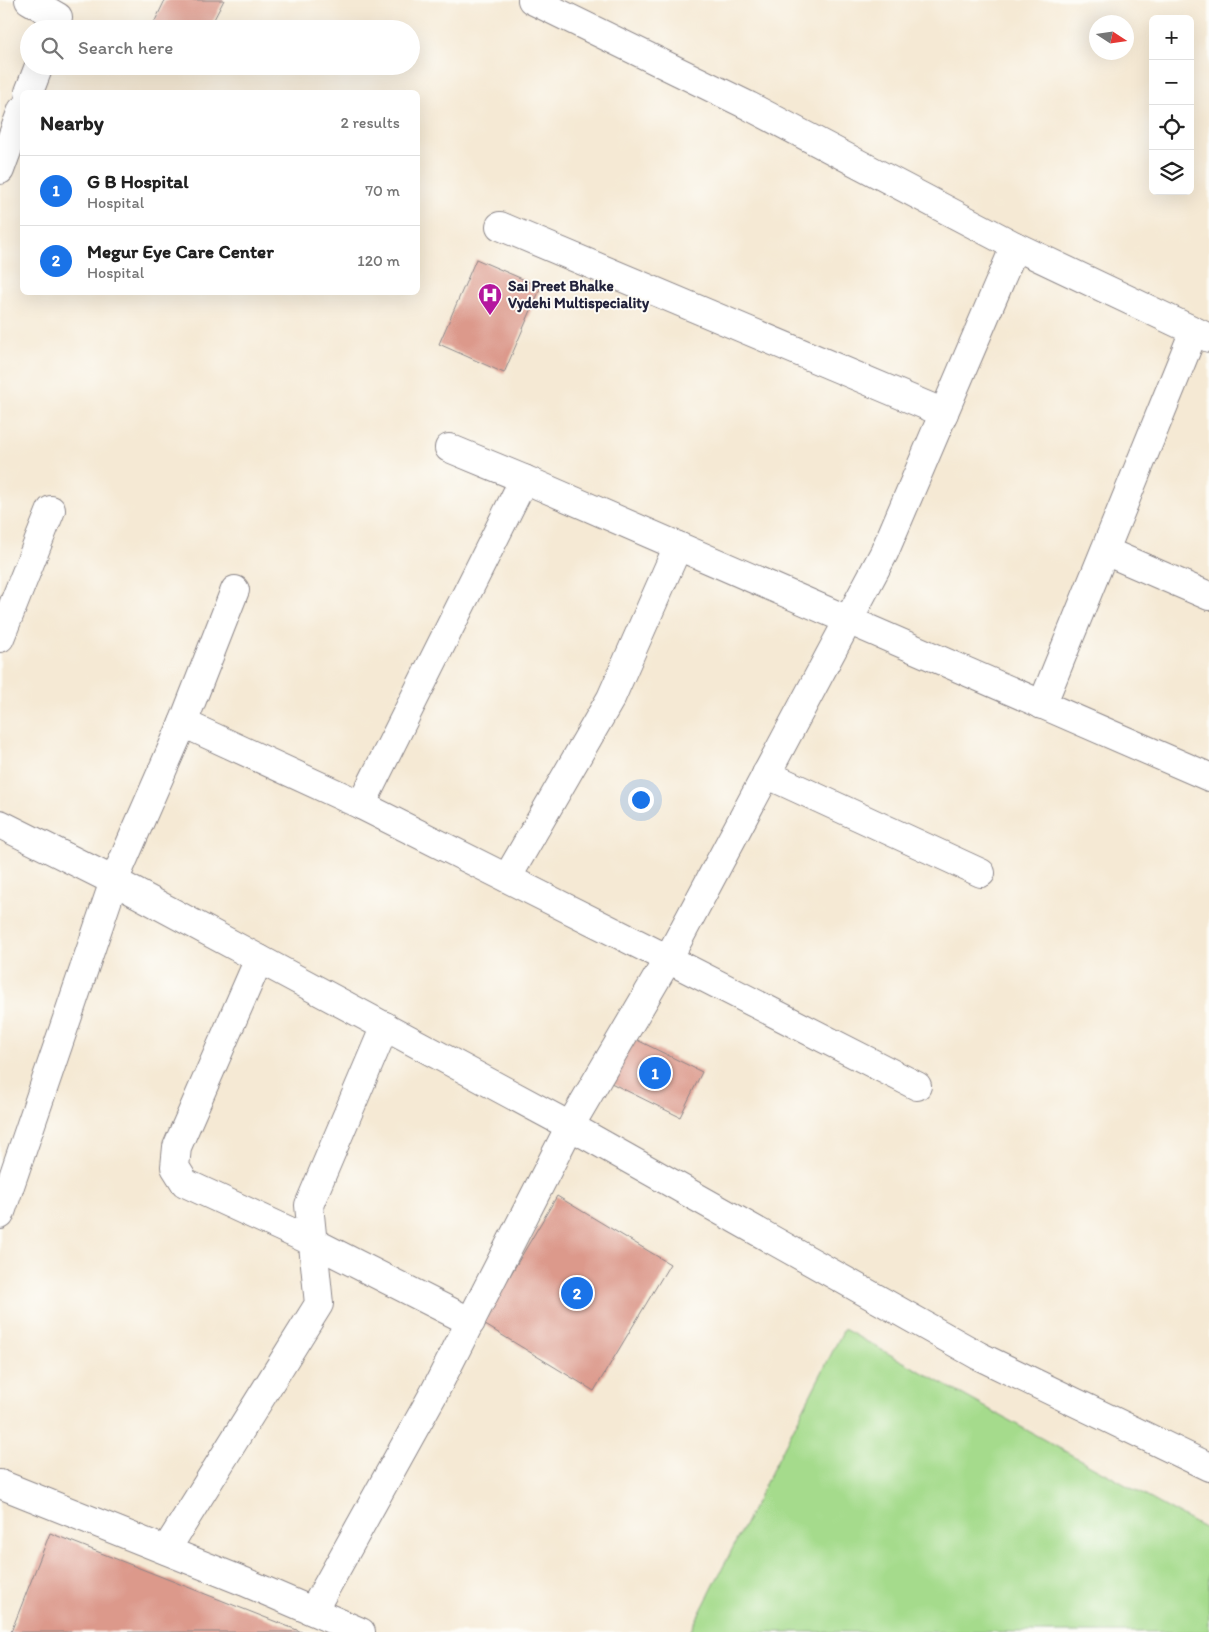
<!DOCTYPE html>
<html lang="en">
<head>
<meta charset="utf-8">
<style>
	:root { --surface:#fff; --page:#f6f6f6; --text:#222; --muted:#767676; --line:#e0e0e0; --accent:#1a73e8 }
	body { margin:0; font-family:Itim,sans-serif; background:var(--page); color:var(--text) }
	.controls { position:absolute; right:15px; top:15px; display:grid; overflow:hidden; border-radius:8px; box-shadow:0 5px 20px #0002 }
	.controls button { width:45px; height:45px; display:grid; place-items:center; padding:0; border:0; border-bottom:1px solid var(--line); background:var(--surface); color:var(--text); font:25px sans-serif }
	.compass { position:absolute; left:1089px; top:15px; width:45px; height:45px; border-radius:50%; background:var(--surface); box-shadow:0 5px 20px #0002; rotate:102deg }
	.you { position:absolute; left:640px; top:799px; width:18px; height:18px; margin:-12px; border:4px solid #fff; border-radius:50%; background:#1a73e8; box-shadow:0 0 0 8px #1a73e833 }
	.badge { display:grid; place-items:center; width:32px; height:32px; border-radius:50%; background:var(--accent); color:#fff; font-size:16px; font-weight:700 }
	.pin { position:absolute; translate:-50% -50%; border:2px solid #fff; box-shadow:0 1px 5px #0006 }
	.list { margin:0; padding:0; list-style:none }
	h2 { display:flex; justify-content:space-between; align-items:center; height:65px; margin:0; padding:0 20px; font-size:21px }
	h2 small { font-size:16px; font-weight:400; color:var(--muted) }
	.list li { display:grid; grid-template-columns:32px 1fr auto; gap:15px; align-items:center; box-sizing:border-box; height:70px; padding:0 20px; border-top:1px solid var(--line) }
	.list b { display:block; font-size:19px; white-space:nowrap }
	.list p { margin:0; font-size:16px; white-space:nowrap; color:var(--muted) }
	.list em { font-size:16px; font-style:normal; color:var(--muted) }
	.icon { flex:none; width:28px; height:28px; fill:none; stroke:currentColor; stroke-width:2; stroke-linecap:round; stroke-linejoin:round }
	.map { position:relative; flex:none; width:1209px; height:1632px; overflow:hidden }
	.search { position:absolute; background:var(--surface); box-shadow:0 5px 20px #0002; left:20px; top:20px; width:400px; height:55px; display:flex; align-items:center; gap:12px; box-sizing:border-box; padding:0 18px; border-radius:28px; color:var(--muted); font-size:19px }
	.panel { position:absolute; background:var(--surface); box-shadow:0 5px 20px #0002; left:20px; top:90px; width:400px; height:205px; border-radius:8px }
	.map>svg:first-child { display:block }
	.green { fill:#a5db8c; stroke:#647e64 }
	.building { fill:#dc998b }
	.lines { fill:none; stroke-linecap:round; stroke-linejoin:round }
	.street-casing { stroke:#8c8688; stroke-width:30 }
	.street { stroke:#fff; stroke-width:28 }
	.labels { text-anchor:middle; stroke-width:4; stroke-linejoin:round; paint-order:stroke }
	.poi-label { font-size:15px; font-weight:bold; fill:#22223b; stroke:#fdfcf7; text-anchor:start }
</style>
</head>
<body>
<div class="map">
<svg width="1209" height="1632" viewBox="0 0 1209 1632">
	<rect width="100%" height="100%" fill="#fdfcf7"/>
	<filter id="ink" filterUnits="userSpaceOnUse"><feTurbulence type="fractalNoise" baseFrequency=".02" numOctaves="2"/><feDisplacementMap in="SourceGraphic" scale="10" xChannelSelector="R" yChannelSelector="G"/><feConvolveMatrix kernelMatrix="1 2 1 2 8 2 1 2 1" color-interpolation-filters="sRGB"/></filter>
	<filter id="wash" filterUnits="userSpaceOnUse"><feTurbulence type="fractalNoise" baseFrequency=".0096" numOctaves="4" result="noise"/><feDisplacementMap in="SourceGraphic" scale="20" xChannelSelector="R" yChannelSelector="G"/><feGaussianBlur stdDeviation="1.12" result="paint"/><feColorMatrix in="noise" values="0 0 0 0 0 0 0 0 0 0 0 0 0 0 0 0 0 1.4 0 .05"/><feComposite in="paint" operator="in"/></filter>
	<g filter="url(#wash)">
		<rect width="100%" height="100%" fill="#f5e9d4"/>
		<polygon class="green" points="844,1329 1209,1531 1209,1632 690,1632"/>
		<g id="blocks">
			<g class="building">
				<polygon points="165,0 224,0 209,29 160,29 153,25"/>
				<polygon points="476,259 541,287 504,373 439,344"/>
				<polygon points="627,1035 702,1072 680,1117 605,1080"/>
				<polygon points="557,1196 670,1264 594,1391 482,1323"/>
				<polygon points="50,1533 302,1632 11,1632"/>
			</g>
		</g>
	</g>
	<g filter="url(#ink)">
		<use href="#blocks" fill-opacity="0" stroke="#8c8688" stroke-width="1"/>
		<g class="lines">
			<g class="street-casing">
				<g id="street">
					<polyline points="29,0 58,17 54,29"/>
					<polyline points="532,0 749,106 1015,246 1209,338"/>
					<polyline points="29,92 39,66"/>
					<polyline points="0,170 22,110"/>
					<polyline points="500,226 944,413"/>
					<polyline points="449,448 524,479 1209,777"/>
					<polyline points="1105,551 1209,596"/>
					<polyline points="0,638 51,510"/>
					<polyline points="1042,705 1194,331"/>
					<polyline points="183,723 361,805 668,959 917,1086"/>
					<polyline points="766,774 981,873"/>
					<polyline points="361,805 524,479"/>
					<polyline points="0,824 114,881 570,1126 979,1356 1209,1467"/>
					<polyline points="507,878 611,698 678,546"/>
					<polyline points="259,959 177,1147 175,1167 185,1183 313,1242 471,1322"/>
					<polyline points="0,1215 114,881 183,723 235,590"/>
					<polyline points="0,1484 245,1582 361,1632"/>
					<polyline points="166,1550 319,1304 309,1205 385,1026"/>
					<polyline points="313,1611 434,1393 570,1126 668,959 884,553 1015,246"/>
				</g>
			</g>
			<use href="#street" class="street"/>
		</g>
	</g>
	<defs>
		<g id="hospital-pin" transform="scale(1.25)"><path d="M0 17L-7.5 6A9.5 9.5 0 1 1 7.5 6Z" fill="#b5179e" stroke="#fdfcf7"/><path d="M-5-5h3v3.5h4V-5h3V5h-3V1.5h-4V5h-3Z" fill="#fff"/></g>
	</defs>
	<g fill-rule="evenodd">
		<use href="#hospital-pin" x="490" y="295"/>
	</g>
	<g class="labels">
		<g class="poi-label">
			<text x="508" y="291">Sai Preet Bhalke<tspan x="508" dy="17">Vydehi Multispeciality</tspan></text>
		</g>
	</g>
</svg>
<div class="controls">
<button>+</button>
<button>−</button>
<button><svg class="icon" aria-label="locate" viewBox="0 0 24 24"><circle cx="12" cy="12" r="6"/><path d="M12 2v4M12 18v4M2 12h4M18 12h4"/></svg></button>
<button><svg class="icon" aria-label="layers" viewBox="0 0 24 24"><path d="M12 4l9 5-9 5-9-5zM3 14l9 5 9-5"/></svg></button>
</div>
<svg class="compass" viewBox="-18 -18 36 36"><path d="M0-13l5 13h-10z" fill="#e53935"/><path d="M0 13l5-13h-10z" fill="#767676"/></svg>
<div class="you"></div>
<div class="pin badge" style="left:655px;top:1073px">1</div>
<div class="pin badge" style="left:577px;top:1293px">2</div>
<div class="search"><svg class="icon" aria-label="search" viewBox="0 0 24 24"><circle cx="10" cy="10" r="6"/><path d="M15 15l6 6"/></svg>Search here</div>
<section class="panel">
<h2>Nearby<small>2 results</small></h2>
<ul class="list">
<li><span class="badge">1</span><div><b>G B Hospital</b><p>Hospital</p></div><em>70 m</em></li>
<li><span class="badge">2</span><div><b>Megur Eye Care Center</b><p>Hospital</p></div><em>120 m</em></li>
</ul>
</section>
</div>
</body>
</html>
